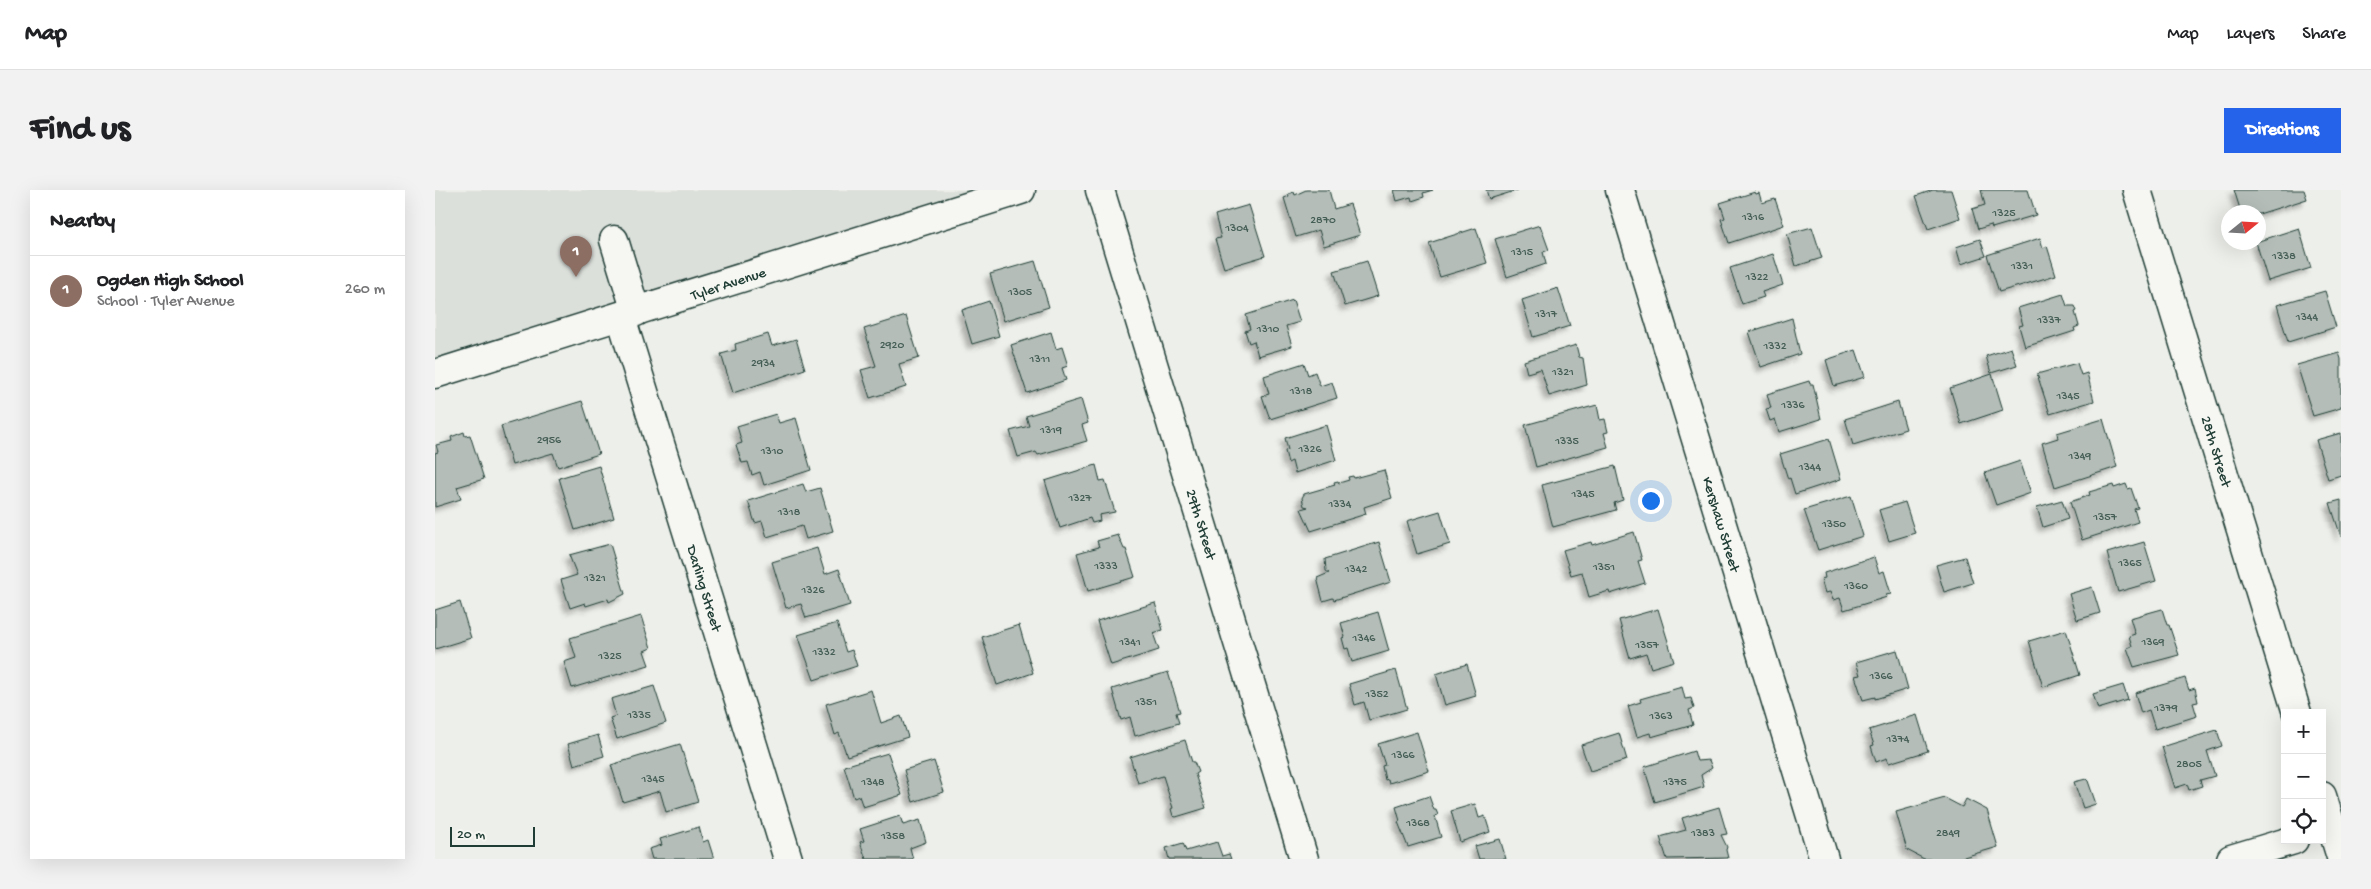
<!DOCTYPE html>
<html lang="en">
<head>
<meta charset="utf-8">
<style>
	:root { --surface:#fff; --page:#f2f2f2; --text:#202124; --muted:#757577; --line:#e0e0e0; --accent:#2563eb }
	body { margin:0; font-family:"Gochi Hand",sans-serif; background:var(--page); color:var(--text) }
	.controls { position:absolute; right:15px; bottom:15px; display:grid; overflow:hidden; border-radius:0px; box-shadow:0 5px 20px #0002 }
	.controls button { width:45px; height:45px; display:grid; place-items:center; padding:0; border:0; border-bottom:1px solid var(--line); background:var(--surface); color:var(--text); font:25px sans-serif }
	.compass { position:absolute; left:1786px; top:15px; width:45px; height:45px; border-radius:50%; background:var(--surface); box-shadow:0 5px 20px #0002; rotate:72deg }
	.scale { position:absolute; left:15px; bottom:12px; width:85px; box-sizing:border-box; padding-left:5px; border:2px solid #1f3d34; border-top:0; font-size:14px; line-height:18px; white-space:nowrap; color:#1f3d34; -webkit-text-stroke:4px #f6f6f2; paint-order:stroke }
	.you { position:absolute; left:1215px; top:310px; width:18px; height:18px; margin:-12px; border:4px solid #fff; border-radius:50%; background:#1a73e8; box-shadow:0 0 0 8px #1a73e833 }
	.badge { display:grid; place-items:center; width:32px; height:32px; border-radius:50%; background:var(--accent); color:#fff; font-size:16px; font-weight:700 }
	.pin { position:absolute; translate:-50% -41px; filter:drop-shadow(0 1px 2px #0008) }
	.pin::after { content:''; position:absolute; top:26px; width:18px; height:15px; background:inherit; clip-path:polygon(0 0,100% 0,50% 100%) }
	.list { margin:0; padding:0; list-style:none }
	h2 { display:flex; justify-content:space-between; align-items:center; height:65px; margin:0; padding:0 20px; font-size:21px }
	h2 small { font-size:16px; font-weight:400; color:var(--muted) }
	.list li { display:grid; grid-template-columns:32px 1fr auto; gap:15px; align-items:center; box-sizing:border-box; height:70px; padding:0 20px; border-top:1px solid var(--line) }
	.list b { display:block; font-size:19px; white-space:nowrap }
	.list p { margin:0; font-size:16px; white-space:nowrap; color:var(--muted) }
	.list em { font-size:16px; font-style:normal; color:var(--muted) }
	.icon { flex:none; width:28px; height:28px; fill:none; stroke:currentColor; stroke-width:2; stroke-linecap:round; stroke-linejoin:round }
	.map { position:relative; flex:none; width:1906px; height:669px; overflow:hidden; border-radius:0px }
	header { display:flex; align-items:center; gap:30px; box-sizing:border-box; height:70px; padding:0 25px; background:var(--surface); border-bottom:1px solid var(--line) }
	header strong { font-size:24px }
	nav { display:flex; gap:28px; margin-inline-start:auto; font-size:18px }
	.intro { display:flex; align-items:center; justify-content:space-between; box-sizing:border-box; height:120px; padding:0 30px }
	h1 { margin:0; font-size:35px }
	.button { padding:12px 22px; border-radius:0px; background:var(--accent); color:#fff; font-size:18px; font-weight:700 }
	main { display:flex; gap:30px; padding:0 30px }
	aside { flex:1; background:var(--surface); border-radius:0px; box-shadow:0 5px 20px #0002 }
	.map>svg:first-child { display:block }
	.built { fill:#dce0db }
	.building { fill:#b4bdb8; stroke:#1f3d34; filter:url(#shadow) }
	.lines { fill:none; stroke-linecap:round; stroke-linejoin:round }
	.minor-casing { stroke:#1f3d34; stroke-width:31 }
	.minor { stroke:#f6f6f2; stroke-width:28 }
	.labels { text-anchor:middle; stroke-width:4; stroke-linejoin:round; paint-order:stroke }
	.number-label { font-size:12px; fill:#445d55 }
	.street-label { font-size:15px; fill:#1f3d34; stroke:#f6f6f2 }
</style>
</head>
<body>
<header>
<strong>Map</strong>
<nav><a>Map</a><a>Layers</a><a>Share</a></nav>
</header>
<div class="intro"><h1>Find us</h1><a class="button">Directions</a></div>
<main>
<aside>
<h2>Nearby<small></small></h2>
<ul class="list">
<li><span class="badge" style="background:#8d6e63">1</span><div><b>Ogden High School</b><p>School · Tyler Avenue</p></div><em>260 m</em></li>
</ul>
</aside>
<div class="map">
<svg width="1906" height="669" viewBox="0 0 1906 669">
	<defs>
		<filter id="shadow"><feDropShadow dx="-4.5" dy="4.5" stdDeviation="2.5" flood-color="#0004"/></filter>
	</defs>
	<rect width="100%" height="100%" fill="#edefea"/>
	<filter id="ink" filterUnits="userSpaceOnUse"><feTurbulence type="fractalNoise" baseFrequency=".02" numOctaves="2"/><feDisplacementMap in="SourceGraphic" scale="10" xChannelSelector="R" yChannelSelector="G"/><feConvolveMatrix kernelMatrix="1 2 1 2 8 2 1 2 1" color-interpolation-filters="sRGB"/></filter>
	<g filter="url(#ink)">
		<polygon class="built" points="0,0 563,0 0,175"/>
		<g class="building">
			<polygon points="871,0 894,0 899,19 915,14 925,45 889,56 884,40 861,47 849,8 854,6 853,4 859,2 860,5"/>
			<polygon points="959,0 998,0 988,3 989,7 977,11 976,7 962,11"/>
			<polygon points="1051,0 1083,0 1054,9"/>
			<polygon points="1498,0 1516,0 1525,28 1493,39 1481,6"/>
			<polygon points="1546,0 1593,0 1601,25 1557,38 1556,35 1543,39 1537,19 1550,15"/>
			<polygon points="1799,0 1869,0 1872,9 1824,24 1806,22"/>
			<polygon points="1320,2 1321,4 1324,3 1327,13 1340,9 1349,35 1294,53 1286,29 1290,28 1285,13"/>
			<polygon points="814,15 830,66 789,78 780,49 786,48 780,25"/>
			<polygon points="1105,35 1114,60 1108,62 1111,74 1072,87 1060,49"/>
			<polygon points="1377,37 1387,68 1361,76 1352,44"/>
			<polygon points="1041,38 1052,73 1005,87 994,53"/>
			<polygon points="1864,38 1876,78 1833,91 1821,52"/>
			<polygon points="1605,48 1608,58 1612,56 1621,85 1564,102 1552,65"/>
			<polygon points="1545,49 1551,66 1526,74 1521,57"/>
			<polygon points="1338,64 1348,95 1327,102 1329,107 1307,114 1295,78"/>
			<polygon points="600,71 614,117 569,131 555,84"/>
			<polygon points="932,71 943,106 910,116 899,81"/>
			<polygon points="1123,98 1135,136 1098,147 1087,110"/>
			<polygon points="1890,101 1901,137 1853,152 1842,115"/>
			<polygon points="1628,104 1632,116 1640,116 1642,121 1640,122 1644,136 1639,138 1640,141 1590,157 1584,136 1588,135 1583,118"/>
			<polygon points="858,110 865,132 851,136 857,156 823,166 819,151 814,153 810,141 815,139 811,125"/>
			<polygon points="554,111 564,146 537,154 527,120"/>
			<polygon points="471,126 484,168 464,174 471,197 435,208 426,180 441,176 429,139"/>
			<polygon points="1357,128 1365,164 1326,177 1314,142"/>
			<polygon points="616,142 621,159 627,157 633,176 627,178 631,190 592,203 576,155"/>
			<polygon points="333,144 337,156 361,149 370,179 298,203 286,164 301,160 300,154"/>
			<polygon points="1141,155 1144,167 1148,168 1152,195 1114,206 1106,179 1092,183 1089,171"/>
			<polygon points="1576,158 1582,175 1556,183 1551,166"/>
			<polygon points="1421,160 1430,187 1399,196 1391,170"/>
			<polygon points="1904,163 1906,169 1906,218 1878,226 1862,175"/>
			<polygon points="869,173 873,185 880,182 885,196 897,192 902,208 835,229 827,206 834,204 829,186"/>
			<polygon points="1642,173 1646,185 1652,183 1659,211 1615,224 1602,184"/>
			<polygon points="1557,184 1568,220 1526,234 1515,198"/>
			<polygon points="1374,191 1375,194 1378,194 1386,229 1344,242 1340,229 1335,231 1331,219 1336,218 1332,204"/>
			<polygon points="646,209 653,233 647,235 652,251 603,265 601,262 583,267 575,241 594,236 591,226"/>
			<polygon points="147,211 164,264 123,277 118,263 77,275 66,236"/>
			<polygon points="1463,212 1471,239 1418,255 1410,229"/>
			<polygon points="1162,215 1165,230 1170,229 1173,242 1169,243 1173,257 1101,277 1090,235"/>
			<polygon points="341,224 344,233 361,228 376,280 329,295 325,282 317,285 313,272 307,273 301,255 307,253 302,236"/>
			<polygon points="1668,229 1682,277 1620,297 1607,253 1623,248 1622,243"/>
			<polygon points="891,235 901,270 860,283 857,271 853,273 850,261 853,260 850,248"/>
			<polygon points="29,242 30,246 35,245 49,289 22,297 26,309 0,317 0,263 3,262 1,255 17,251 16,247"/>
			<polygon points="1906,243 1906,285 1893,289 1881,250"/>
			<polygon points="1394,249 1406,289 1360,304 1355,288 1353,289 1345,264"/>
			<polygon points="1585,271 1596,303 1561,315 1550,283"/>
			<polygon points="661,275 665,291 670,290 680,322 664,325 665,331 657,333 655,328 625,338 610,291"/>
			<polygon points="164,276 179,328 140,340 124,288"/>
			<polygon points="1180,276 1188,310 1179,313 1181,320 1118,337 1107,295"/>
			<polygon points="949,280 957,308 929,317 931,324 876,341 866,319 873,317 869,316 867,308 869,304 900,295 899,292 903,291 904,293 914,290 913,287 918,286 919,288"/>
			<polygon points="368,294 371,302 385,298 398,341 371,349 367,336 332,347 327,331 320,333 313,311"/>
			<polygon points="1691,294 1693,299 1696,298 1703,318 1699,319 1703,332 1647,350 1635,312 1655,305 1654,302 1678,295 1679,298"/>
			<polygon points="1416,306 1428,346 1383,360 1369,320"/>
			<polygon points="1627,310 1633,329 1608,337 1602,317"/>
			<polygon points="1906,310 1906,347 1895,313"/>
			<polygon points="1470,312 1480,343 1454,351 1444,320"/>
			<polygon points="1005,321 1015,354 982,364 972,331"/>
			<polygon points="1199,342 1207,370 1203,371 1210,393 1175,404 1174,401 1154,407 1147,382 1136,385 1128,360 1156,352 1157,355"/>
			<polygon points="683,345 689,359 691,359 700,387 653,401 642,363 664,357 662,351"/>
			<polygon points="944,352 956,392 899,410 898,408 888,411 882,388 894,383 891,381 890,369"/>
			<polygon points="1709,352 1721,391 1683,402 1672,363"/>
			<polygon points="175,354 190,404 174,412 173,409 151,416 150,413 135,418 126,390 142,385 134,365"/>
			<polygon points="382,358 390,384 404,379 415,415 371,428 366,414 351,418 337,372"/>
			<polygon points="1439,367 1444,383 1449,381 1456,404 1451,405 1452,407 1409,420 1405,408 1398,410 1395,402 1390,403 1386,389 1390,388 1389,383"/>
			<polygon points="1530,367 1538,393 1509,402 1501,375"/>
			<polygon points="1657,397 1665,423 1642,430 1634,404"/>
			<polygon points="25,412 36,448 0,459 0,420"/>
			<polygon points="720,413 728,440 718,443 724,460 676,475 662,431"/>
			<polygon points="1223,419 1239,471 1216,478 1211,463 1195,468 1184,430"/>
			<polygon points="1727,419 1732,435 1734,435 1744,465 1699,477 1692,458 1697,456 1694,446 1700,444 1695,428"/>
			<polygon points="943,422 954,461 917,472 913,458 910,459 907,448 910,447 906,433"/>
			<polygon points="206,426 216,458 209,461 214,475 137,498 129,472 141,468 135,448"/>
			<polygon points="402,433 411,462 417,460 422,476 379,490 363,445"/>
			<polygon points="584,435 598,483 562,495 547,447"/>
			<polygon points="1631,440 1645,485 1608,497 1594,451"/>
			<polygon points="1462,460 1473,499 1440,509 1440,507 1428,510 1420,486 1425,485 1421,472"/>
			<polygon points="1032,474 1041,506 1010,515 1001,484"/>
			<polygon points="961,480 972,519 934,530 929,512 920,515 914,494"/>
			<polygon points="733,482 745,522 741,523 744,533 700,546 695,527 686,530 677,499"/>
			<polygon points="1750,488 1754,500 1760,498 1763,512 1758,513 1762,526 1720,539 1714,520 1706,523 1700,503"/>
			<polygon points="1688,495 1693,510 1663,519 1658,504"/>
			<polygon points="219,496 231,533 182,549 175,528 181,526 176,509"/>
			<polygon points="1247,497 1250,509 1256,508 1259,518 1254,520 1258,535 1216,547 1215,543 1202,547 1193,516 1206,512 1205,509"/>
			<polygon points="436,500 446,533 466,526 473,547 412,566 404,543 400,545 391,514"/>
			<polygon points="1482,525 1493,561 1454,573 1452,568 1441,572 1436,556 1439,555 1434,540"/>
			<polygon points="1782,540 1787,556 1772,561 1780,586 1765,590 1767,596 1754,600 1752,594 1740,598 1727,557"/>
			<polygon points="982,542 994,581 954,593 953,589 950,590 947,576 950,575 943,554"/>
			<polygon points="1184,543 1192,570 1155,581 1146,555"/>
			<polygon points="163,545 169,566 139,575 133,554"/>
			<polygon points="750,550 757,572 759,572 763,582 760,584 771,618 741,627 738,626 736,619 738,618 728,586 703,593 695,567"/>
			<polygon points="245,554 263,612 231,622 225,601 188,612 176,575"/>
			<polygon points="1259,561 1262,571 1274,570 1277,578 1266,585 1269,597 1220,612 1209,577"/>
			<polygon points="453,563 467,605 428,617 424,606 419,608 409,576"/>
			<polygon points="499,571 509,602 478,612 469,580"/>
			<polygon points="1651,589 1653,591 1661,614 1648,618 1639,592"/>
			<polygon points="994,606 999,620 1001,620 1003,625 1000,626 1006,647 973,657 963,632 965,631 961,617"/>
			<polygon points="1510,608 1527,617 1531,609 1552,620 1563,657 1522,669 1489,669 1472,660 1461,622"/>
			<polygon points="1040,614 1044,628 1050,626 1055,642 1025,652 1016,621"/>
			<polygon points="1284,617 1292,644 1286,645 1292,657 1291,660 1293,668 1232,669 1225,647 1251,640 1247,628"/>
			<polygon points="465,626 468,635 485,630 491,652 475,658 478,669 431,669 425,652 429,651 425,639"/>
			<polygon points="264,637 268,652 273,650 279,669 217,669 214,659 227,655 225,649"/>
			<polygon points="1065,649 1071,669 1044,669 1040,656"/>
			<polygon points="782,652 787,666 794,664 796,669 734,669 731,658 748,653 751,661"/>
		</g>
		<g class="lines">
			<g class="minor-casing">
				<g id="minor">
					<polyline points="665,0 869,669"/>
					<polyline points="1185,0 1389,669"/>
					<polyline points="1702,0 1862,523"/>
					<polyline points="179,50 201,122"/>
					<polyline points="186,127 353,669"/>
					<polyline points="0,184 586,0"/>
					<polyline points="1887,606 1906,667"/>
					<polyline points="1796,669 1859,650"/>
				</g>
			</g>
			<use href="#minor" class="minor"/>
		</g>
	</g>
	<g class="labels">
		<g class="number-label">
			<text x="1569" y="26">1325</text>
			<text x="1318" y="30">1316</text>
			<text x="888" y="33">2870</text>
			<text x="802" y="41">1304</text>
			<text x="1087" y="65">1315</text>
			<text x="1849" y="69">1338</text>
			<text x="1587" y="79">1331</text>
			<text x="1322" y="90">1322</text>
			<text x="585" y="105">1305</text>
			<text x="1111" y="127">1317</text>
			<text x="1872" y="130">1344</text>
			<text x="1614" y="133">1337</text>
			<text x="833" y="142">1310</text>
			<text x="457" y="158">2920</text>
			<text x="1340" y="159">1332</text>
			<text x="605" y="172">1311</text>
			<text x="328" y="176">2934</text>
			<text x="1128" y="185">1321</text>
			<text x="866" y="204">1318</text>
			<text x="1633" y="209">1345</text>
			<text x="1358" y="218">1336</text>
			<text x="616" y="243">1319</text>
			<text x="114" y="253">2956</text>
			<text x="1132" y="254">1335</text>
			<text x="875" y="262">1326</text>
			<text x="337" y="264">1310</text>
			<text x="1645" y="269">1349</text>
			<text x="1375" y="280">1344</text>
			<text x="1148" y="307">1345</text>
			<text x="645" y="311">1327</text>
			<text x="905" y="317">1334</text>
			<text x="354" y="325">1318</text>
			<text x="1670" y="330">1357</text>
			<text x="1399" y="337">1350</text>
			<text x="1695" y="376">1365</text>
			<text x="671" y="379">1333</text>
			<text x="1169" y="380">1351</text>
			<text x="921" y="382">1342</text>
			<text x="160" y="391">1321</text>
			<text x="1421" y="399">1360</text>
			<text x="378" y="403">1326</text>
			<text x="929" y="451">1346</text>
			<text x="695" y="455">1341</text>
			<text x="1718" y="455">1369</text>
			<text x="1212" y="458">1357</text>
			<text x="389" y="465">1332</text>
			<text x="175" y="469">1325</text>
			<text x="1446" y="489">1366</text>
			<text x="942" y="507">1352</text>
			<text x="711" y="515">1351</text>
			<text x="1731" y="521">1379</text>
			<text x="204" y="528">1335</text>
			<text x="1226" y="529">1363</text>
			<text x="1463" y="552">1374</text>
			<text x="968" y="568">1366</text>
			<text x="1754" y="577">2805</text>
			<text x="218" y="592">1345</text>
			<text x="438" y="595">1348</text>
			<text x="1240" y="595">1375</text>
			<text x="983" y="636">1368</text>
			<text x="1268" y="646">1383</text>
			<text x="1513" y="646">2849</text>
			<text x="458" y="649">1358</text>
		</g>
		<g class="street-label">
			<text transform="translate(293 93) rotate(-18)" y="5">Tyler Avenue</text>
			<text transform="translate(1782 261) rotate(73)" y="5">28th Street</text>
			<text transform="translate(767 334) rotate(73)" y="5">29th Street</text>
			<text transform="translate(1287 334) rotate(73)" y="5">Kershaw Street</text>
			<text transform="translate(270 398) rotate(73)" y="5">Darling Street</text>
		</g>
	</g>
</svg>
<div class="controls">
<button>+</button>
<button>−</button>
<button><svg class="icon" aria-label="locate" viewBox="0 0 24 24"><circle cx="12" cy="12" r="6"/><path d="M12 2v4M12 18v4M2 12h4M18 12h4"/></svg></button>
</div>
<svg class="compass" viewBox="-18 -18 36 36"><path d="M0-13l5 13h-10z" fill="#e53935"/><path d="M0 13l5-13h-10z" fill="#757577"/></svg>
<div class="scale">20 m</div>
<div class="you"></div>
<div class="pin badge" style="left:141px;top:87px;background:#8d6e63">1</div>
</div>
</main>
</body>
</html>
